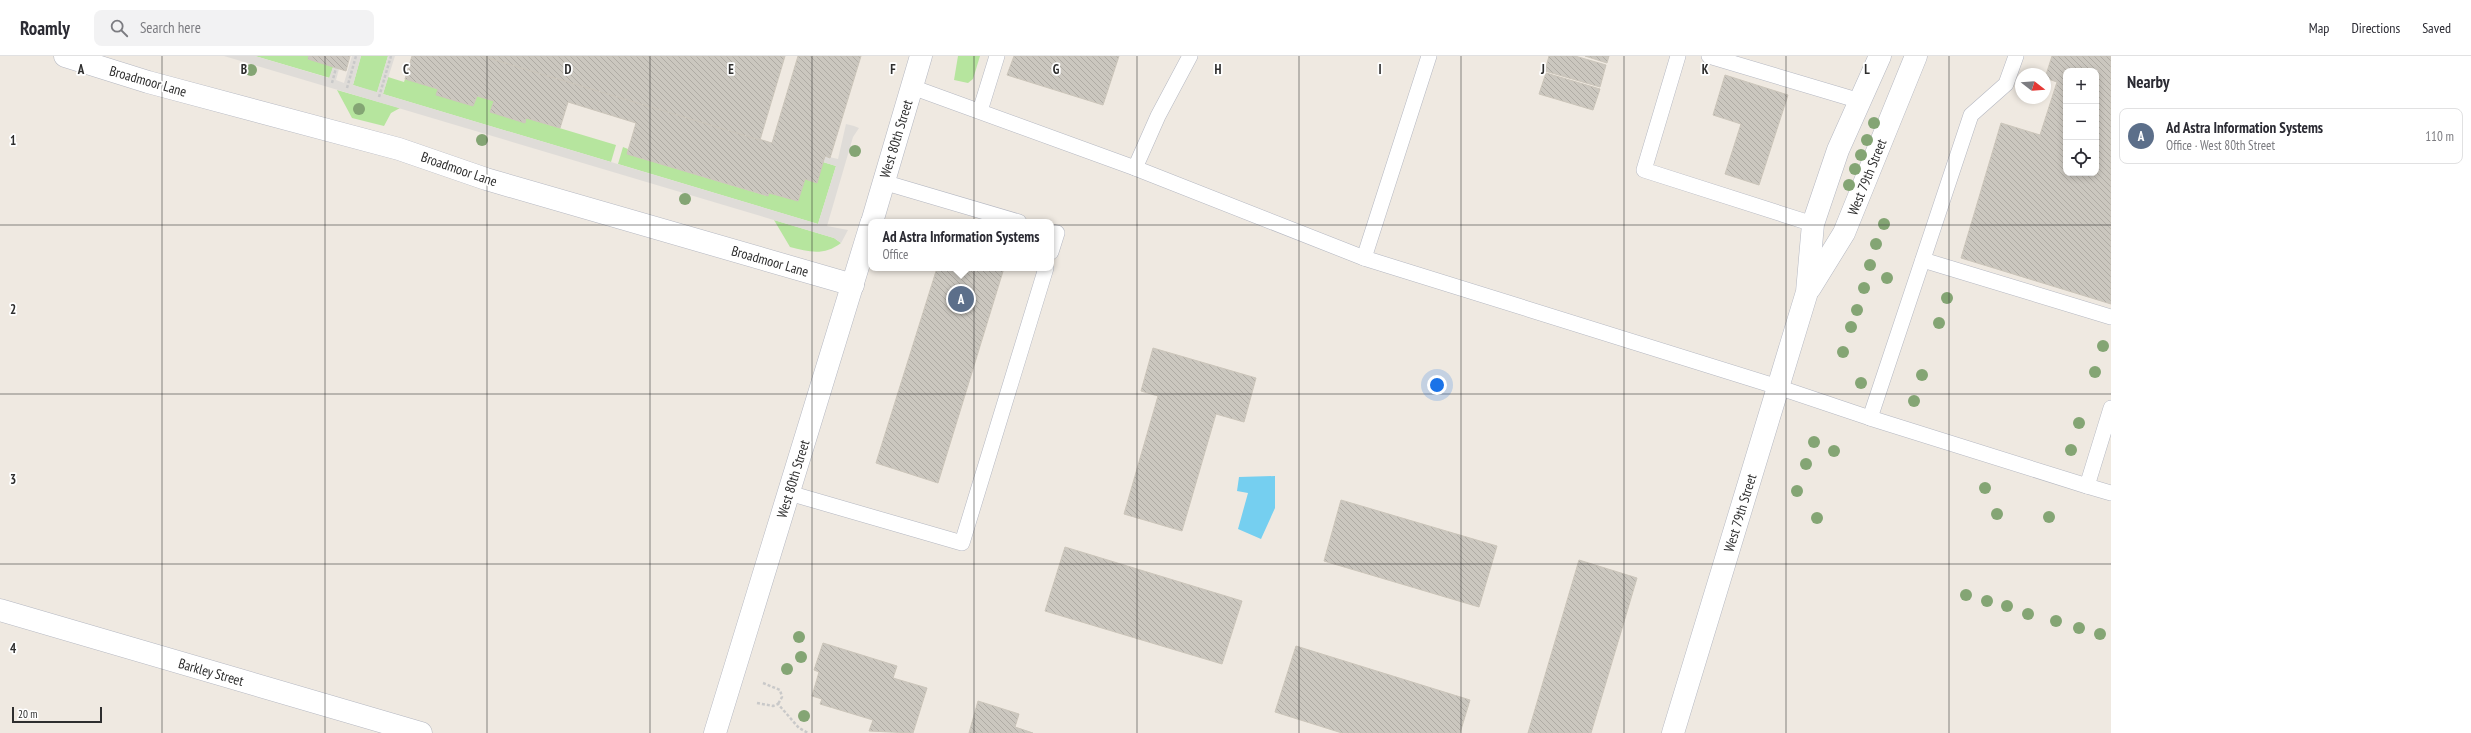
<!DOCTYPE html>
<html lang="en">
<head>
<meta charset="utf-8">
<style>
	:root { --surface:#fff; --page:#f2f2f3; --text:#2b2b33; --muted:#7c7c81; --line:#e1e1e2; --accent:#111827 }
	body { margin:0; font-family:"PT Sans Narrow",sans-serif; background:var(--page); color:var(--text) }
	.controls { position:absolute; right:12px; top:12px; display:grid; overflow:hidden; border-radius:8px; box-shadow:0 2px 6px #0003 }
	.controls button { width:36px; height:36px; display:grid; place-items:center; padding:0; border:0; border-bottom:1px solid var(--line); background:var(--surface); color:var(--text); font:20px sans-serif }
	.compass { position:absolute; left:2015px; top:12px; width:36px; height:36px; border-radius:50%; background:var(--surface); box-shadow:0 2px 6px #0003; rotate:107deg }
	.scale { position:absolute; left:12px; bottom:10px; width:90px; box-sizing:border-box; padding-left:4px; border:2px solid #2e2e2e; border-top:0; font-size:11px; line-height:14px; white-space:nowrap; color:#2e2e2e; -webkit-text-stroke:3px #fff; paint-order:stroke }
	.you { position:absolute; left:1437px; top:329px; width:14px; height:14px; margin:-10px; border:3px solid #fff; border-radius:50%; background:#1a73e8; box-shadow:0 0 0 6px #1a73e833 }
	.badge { display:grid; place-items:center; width:26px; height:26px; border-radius:50%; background:var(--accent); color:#fff; font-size:13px; font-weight:700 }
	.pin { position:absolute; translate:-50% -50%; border:2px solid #fff; box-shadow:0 1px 4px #0006 }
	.popup { position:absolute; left:868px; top:163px; width:186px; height:52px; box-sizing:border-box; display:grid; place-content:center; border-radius:8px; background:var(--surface); filter:drop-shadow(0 1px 3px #0005); font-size:13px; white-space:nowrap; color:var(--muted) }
	.popup b { font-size:15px; color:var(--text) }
	.popup::after { content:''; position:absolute; left:50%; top:100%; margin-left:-8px; border:8px solid transparent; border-top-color:var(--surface) }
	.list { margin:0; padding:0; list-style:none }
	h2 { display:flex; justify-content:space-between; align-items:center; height:52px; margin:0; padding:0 16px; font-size:17px }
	h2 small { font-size:13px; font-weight:400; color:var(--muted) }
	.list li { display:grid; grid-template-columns:26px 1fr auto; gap:12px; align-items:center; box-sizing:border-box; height:56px; margin:0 8px 8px; padding:0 8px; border:1px solid var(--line); border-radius:8px }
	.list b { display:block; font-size:15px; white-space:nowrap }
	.list p { margin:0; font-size:13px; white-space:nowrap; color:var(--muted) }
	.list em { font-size:13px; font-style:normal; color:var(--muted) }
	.icon { flex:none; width:22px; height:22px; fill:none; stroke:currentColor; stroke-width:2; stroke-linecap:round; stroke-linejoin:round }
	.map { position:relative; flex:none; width:2111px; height:677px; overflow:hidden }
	header { display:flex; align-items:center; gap:24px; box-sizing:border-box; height:56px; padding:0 20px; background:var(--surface); border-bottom:1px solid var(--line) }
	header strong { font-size:19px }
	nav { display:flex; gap:22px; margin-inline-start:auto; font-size:14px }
	.search { width:280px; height:36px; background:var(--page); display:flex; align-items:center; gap:10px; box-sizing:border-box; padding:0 14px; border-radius:8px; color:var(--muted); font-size:15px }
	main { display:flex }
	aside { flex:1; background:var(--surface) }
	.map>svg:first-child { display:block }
	.grass { fill:#b6e59e }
	.plaza { fill:#dfdcd8 }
	.water { fill:#75cff0 }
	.building { fill:url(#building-back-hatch); stroke:#cbc5ba; fill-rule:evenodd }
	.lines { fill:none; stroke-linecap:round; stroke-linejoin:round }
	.service-casing { stroke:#b4b7c1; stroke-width:16 }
	.minor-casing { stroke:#b4b7c1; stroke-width:23 }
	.tertiary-casing { stroke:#b4b7c1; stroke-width:23 }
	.path { stroke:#c9c9c9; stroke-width:2.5; stroke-dasharray:3 2; stroke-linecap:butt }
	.service { stroke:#fff; stroke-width:15 }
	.minor { stroke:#fff; stroke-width:22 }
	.tertiary { stroke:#fff; stroke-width:22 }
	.tree { fill:#84a574 }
	.grid { fill:none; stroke:#2e2e2e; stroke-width:1; stroke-opacity:0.55 }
	.labels { text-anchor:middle; stroke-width:3.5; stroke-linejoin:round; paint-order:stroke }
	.street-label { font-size:14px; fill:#2e2e2e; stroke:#fff }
	.grid-label { font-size:13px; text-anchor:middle; font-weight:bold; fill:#2e2e2e; stroke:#fff; stroke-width:3.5; stroke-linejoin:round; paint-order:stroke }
</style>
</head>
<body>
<header>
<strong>Roamly</strong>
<div class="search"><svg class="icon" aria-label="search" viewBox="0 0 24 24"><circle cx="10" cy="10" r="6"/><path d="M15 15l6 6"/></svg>Search here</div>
<nav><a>Map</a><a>Directions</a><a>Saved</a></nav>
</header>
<main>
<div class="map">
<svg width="2111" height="677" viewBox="0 0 2111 677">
	<defs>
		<pattern id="building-back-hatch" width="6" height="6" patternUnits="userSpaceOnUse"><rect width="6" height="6" fill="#cbc7bf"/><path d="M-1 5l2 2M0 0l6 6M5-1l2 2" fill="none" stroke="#afaba4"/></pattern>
	</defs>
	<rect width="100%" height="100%" fill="#efe9e1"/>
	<g class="grass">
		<polygon points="255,0 309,0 308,3 333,11 330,22"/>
		<polygon points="361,0 388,0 377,37 353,29"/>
		<polygon points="958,0 980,0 973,23 968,27 954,24"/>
		<polygon points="388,21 404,26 405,23 438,33 437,39 473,50 477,40 494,45 491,56 525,67 526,62 616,89 611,106 383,38"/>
		<polygon points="337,34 400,52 391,57 384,70 352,62"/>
		<polygon points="623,91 628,93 627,98 767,140 769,137 798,145 805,123 817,127 823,106 836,110 818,168 618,108"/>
		<path d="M774 164 834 182 841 187C824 200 809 196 790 191Z"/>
	</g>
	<polygon class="plaza" points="224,0 255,0 329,22 333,11 339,13 336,24 344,27 352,0 361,0 353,29 377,36 388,0 395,0 383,38 818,168 836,110 823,106 825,100 838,103 846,68 854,70 859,72 853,81 827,170 848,174 841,187 834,182"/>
	<polygon class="water" points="1275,420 1275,452 1261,483 1238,473 1248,437 1237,435 1239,421"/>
	<g class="building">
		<polygon points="309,0 350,0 346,15 308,3"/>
		<polygon points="412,0 482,0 772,87 798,0 861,0 830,102 825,100 817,127 805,123 798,145 769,137 768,140 627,98 636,67 568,46 560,72 526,62 525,67 490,56 494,45 477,40 473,50 436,39 438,33 405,23"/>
		<polygon points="482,0 785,0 760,84"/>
		<polygon points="1014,0 1119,0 1103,49 1007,19"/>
		<polygon points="1549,0 1575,0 1606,9 1600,31 1545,15"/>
		<polygon points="1585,0 1609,0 1607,7"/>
		<path d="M2052 0H2111V248L1961 202 2001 67 2040 79 2057 26 2045 22ZM2066 15H2096V117H2066Z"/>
		<polygon points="1546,17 1600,33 1593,54 1539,38"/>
		<polygon points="1725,19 1788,39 1759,129 1725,118 1741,68 1713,59"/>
		<polygon points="937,212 1004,212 938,427 876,407"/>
		<polygon points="1153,292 1256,322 1244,366 1216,358 1182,475 1124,458 1158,340 1141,335"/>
		<polygon points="1341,444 1497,490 1479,551 1324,505"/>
		<polygon points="1065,491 1242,545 1222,608 1045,555"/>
		<polygon points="1579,504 1637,522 1591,677 1528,677"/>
		<polygon points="823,587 897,610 893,622 927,632 913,677 869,675 873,664 820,648 822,643 812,640 819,616 814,614"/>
		<polygon points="1296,590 1470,644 1460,677 1342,677 1275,656"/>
		<polygon points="978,645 1019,658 1015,671 1033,677 969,677"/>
	</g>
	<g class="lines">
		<g class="service-casing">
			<g id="service">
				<polyline points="1678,0 1644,114 1813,168"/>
				<polyline points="1709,0 1860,45"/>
				<polyline points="912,31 1135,112 1364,202 1778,331 1870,362 1971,59 2006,28 2016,0"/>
				<polyline points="980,55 997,0"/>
				<polyline points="1135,112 1158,60 1190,0"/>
				<polyline points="883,126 1019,166"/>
				<polyline points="1051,176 1057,177 1051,196"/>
				<polyline points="1364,202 1429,0"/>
				<polyline points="1923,204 2111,261"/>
				<polyline points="1870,362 2087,430 2111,352"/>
				<polyline points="2087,430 2111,437"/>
				<polyline points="789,437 962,487 1046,212"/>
			</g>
		</g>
		<g class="minor-casing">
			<g id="minor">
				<polyline points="65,0 148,26 399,93 486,123 853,229"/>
				<polyline points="872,166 921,0"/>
				<polyline points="0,554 421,677"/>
				<polyline points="715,677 871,168"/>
			</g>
		</g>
		<g class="tertiary-casing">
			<g id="tertiary">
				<polyline points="1810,232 1844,177 1916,0"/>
				<polyline points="1673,677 1807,236 1813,168 1838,94 1880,0"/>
			</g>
		</g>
		<g class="path">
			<polyline points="332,27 336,12"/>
			<polyline points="347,32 356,0"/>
			<polyline points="379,41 391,0"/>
			<polyline points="763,627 780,634 782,641 778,648"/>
			<polyline points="757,647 773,650 778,648 799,672 808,677"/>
		</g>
		<use href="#service" class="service"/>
		<use href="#minor" class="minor"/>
		<use href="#tertiary" class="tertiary"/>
	</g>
	<g class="tree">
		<circle cx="251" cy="14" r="6"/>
		<circle cx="359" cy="53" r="6"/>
		<circle cx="1874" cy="67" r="6"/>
		<circle cx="482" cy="84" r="6"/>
		<circle cx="1867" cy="84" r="6"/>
		<circle cx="855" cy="95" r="6"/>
		<circle cx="1861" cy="99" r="6"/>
		<circle cx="1855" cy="113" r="6"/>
		<circle cx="1849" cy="129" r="6"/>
		<circle cx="685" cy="143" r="6"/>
		<circle cx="1884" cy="168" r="6"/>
		<circle cx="1876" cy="188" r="6"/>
		<circle cx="1870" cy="209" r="6"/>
		<circle cx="1887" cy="222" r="6"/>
		<circle cx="1864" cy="232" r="6"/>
		<circle cx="1947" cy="242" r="6"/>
		<circle cx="1857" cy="254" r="6"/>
		<circle cx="1939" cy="267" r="6"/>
		<circle cx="1851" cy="271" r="6"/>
		<circle cx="2103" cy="290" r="6"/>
		<circle cx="1843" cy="296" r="6"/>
		<circle cx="2095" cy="316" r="6"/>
		<circle cx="1922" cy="319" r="6"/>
		<circle cx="1861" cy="327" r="6"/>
		<circle cx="1914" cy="345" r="6"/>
		<circle cx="2079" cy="367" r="6"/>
		<circle cx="1814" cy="386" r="6"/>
		<circle cx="2071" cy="394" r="6"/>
		<circle cx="1834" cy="395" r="6"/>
		<circle cx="1806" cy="408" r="6"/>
		<circle cx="1985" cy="432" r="6"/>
		<circle cx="1797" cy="435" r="6"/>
		<circle cx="1997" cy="458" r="6"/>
		<circle cx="2049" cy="461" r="6"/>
		<circle cx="1817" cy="462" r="6"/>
		<circle cx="1966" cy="539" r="6"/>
		<circle cx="1987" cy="545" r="6"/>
		<circle cx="2007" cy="550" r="6"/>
		<circle cx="2028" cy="558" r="6"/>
		<circle cx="2056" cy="565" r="6"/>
		<circle cx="2079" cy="572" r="6"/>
		<circle cx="2100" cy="578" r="6"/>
		<circle cx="799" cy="581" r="6"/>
		<circle cx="801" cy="601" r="6"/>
		<circle cx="787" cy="613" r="6"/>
		<circle cx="804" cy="660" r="6"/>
	</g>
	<path class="grid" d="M162 0V677M325 0V677M487 0V677M650 0V677M812 0V677M974 0V677M1137 0V677M1299 0V677M1461 0V677M1624 0V677M1786 0V677M1949 0V677M0 169H2111M0 338H2111M0 508H2111"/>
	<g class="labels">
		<g class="street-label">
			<text transform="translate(148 25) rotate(16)" y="5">Broadmoor Lane</text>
			<text transform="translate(896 83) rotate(-73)" y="5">West 80th Street</text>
			<text transform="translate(459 113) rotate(19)" y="5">Broadmoor Lane</text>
			<text transform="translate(1867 121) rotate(-68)" y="5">West 79th Street</text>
			<text transform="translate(770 205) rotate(16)" y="5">Broadmoor Lane</text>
			<text transform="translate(793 423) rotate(-73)" y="5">West 80th Street</text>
			<text transform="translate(1740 457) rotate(-73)" y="5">West 79th Street</text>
			<text transform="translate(211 616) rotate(16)" y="5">Barkley Street</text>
		</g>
	</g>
	<g class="grid-label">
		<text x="81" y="18">A</text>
		<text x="244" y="18">B</text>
		<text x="406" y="18">C</text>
		<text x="568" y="18">D</text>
		<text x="731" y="18">E</text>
		<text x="893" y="18">F</text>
		<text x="1056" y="18">G</text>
		<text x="1218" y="18">H</text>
		<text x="1380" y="18">I</text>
		<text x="1543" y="18">J</text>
		<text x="1705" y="18">K</text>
		<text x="1867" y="18">L</text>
		<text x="13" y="89">1</text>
		<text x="13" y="258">2</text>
		<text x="13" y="428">3</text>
		<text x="13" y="597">4</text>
	</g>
</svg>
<div class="controls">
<button>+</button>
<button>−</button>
<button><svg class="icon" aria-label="locate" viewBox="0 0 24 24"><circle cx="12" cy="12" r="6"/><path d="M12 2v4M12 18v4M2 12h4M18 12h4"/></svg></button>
</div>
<svg class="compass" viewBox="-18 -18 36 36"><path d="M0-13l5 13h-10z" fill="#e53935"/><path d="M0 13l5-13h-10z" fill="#7c7c81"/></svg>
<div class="scale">20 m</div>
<div class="you"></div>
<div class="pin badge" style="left:961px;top:243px;background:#5c6f8a">A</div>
<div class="popup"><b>Ad Astra Information Systems</b>Office</div>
</div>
<aside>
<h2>Nearby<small></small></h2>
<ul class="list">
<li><span class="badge" style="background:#5c6f8a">A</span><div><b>Ad Astra Information Systems</b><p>Office · West 80th Street</p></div><em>110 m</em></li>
</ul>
</aside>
</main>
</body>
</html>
